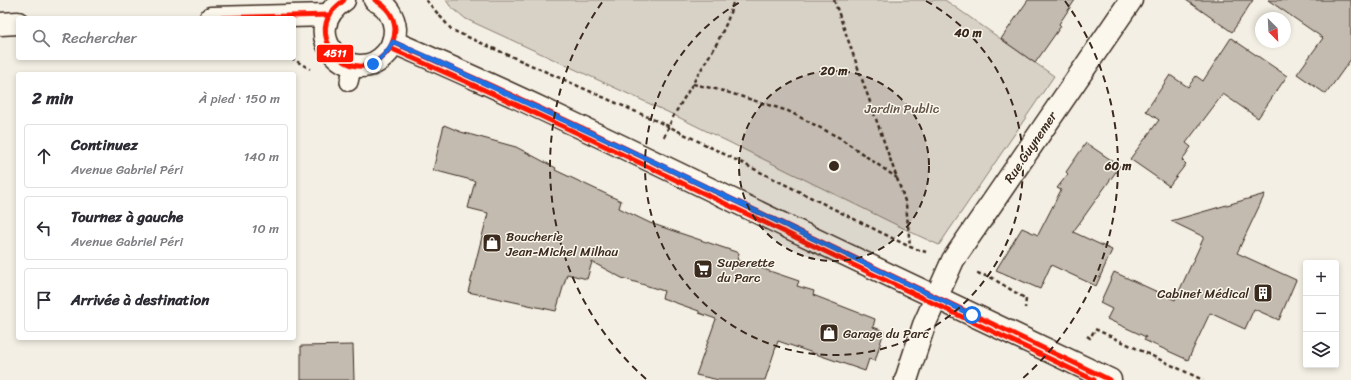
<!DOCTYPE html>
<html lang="fr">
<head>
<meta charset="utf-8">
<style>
	:root { --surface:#fff; --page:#f7f7f7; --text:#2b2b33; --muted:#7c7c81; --line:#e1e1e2 }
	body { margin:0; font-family:Sriracha,sans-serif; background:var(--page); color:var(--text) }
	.controls { position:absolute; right:12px; bottom:12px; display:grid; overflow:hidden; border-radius:4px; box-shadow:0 2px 6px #0003 }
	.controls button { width:36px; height:36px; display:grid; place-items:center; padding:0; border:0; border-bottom:1px solid var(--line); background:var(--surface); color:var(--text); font:20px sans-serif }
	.compass { position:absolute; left:1255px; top:12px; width:36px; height:36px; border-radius:50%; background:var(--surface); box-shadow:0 2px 6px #0003; rotate:156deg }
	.stop { position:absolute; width:12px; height:12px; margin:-9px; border:3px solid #1a73e8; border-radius:50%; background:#fff }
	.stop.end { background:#1a73e8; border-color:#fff; box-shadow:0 1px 4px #0008 }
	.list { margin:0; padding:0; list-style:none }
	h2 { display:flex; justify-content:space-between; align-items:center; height:52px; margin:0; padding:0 16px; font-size:17px }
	h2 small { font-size:13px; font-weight:400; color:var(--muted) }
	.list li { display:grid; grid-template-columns:26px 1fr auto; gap:12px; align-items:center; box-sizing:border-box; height:64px; margin:0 8px 8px; padding:0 8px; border:1px solid var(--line); border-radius:4px }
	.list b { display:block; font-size:15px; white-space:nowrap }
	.list p { margin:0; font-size:13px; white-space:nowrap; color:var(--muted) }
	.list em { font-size:13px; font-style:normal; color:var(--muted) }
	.icon { flex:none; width:22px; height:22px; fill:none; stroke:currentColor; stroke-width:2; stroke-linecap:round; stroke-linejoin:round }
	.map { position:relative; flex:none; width:1351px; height:380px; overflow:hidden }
	.search { position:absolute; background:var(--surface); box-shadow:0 2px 6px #0003; left:16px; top:16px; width:280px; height:44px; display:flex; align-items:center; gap:10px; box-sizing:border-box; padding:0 14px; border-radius:4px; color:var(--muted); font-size:15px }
	.panel { position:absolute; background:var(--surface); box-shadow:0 2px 6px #0003; left:16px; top:72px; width:280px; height:268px; border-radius:4px }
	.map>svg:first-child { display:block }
	.green { fill:#d8d1c6; stroke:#8a7e72 }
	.building { fill:#c3bbb0; stroke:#3b2a1e }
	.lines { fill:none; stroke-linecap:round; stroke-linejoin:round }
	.lane-casing { stroke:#3b2a1e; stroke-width:20 }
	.street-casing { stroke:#3b2a1e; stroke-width:25 }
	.secondary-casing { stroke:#3b2a1e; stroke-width:25 }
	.path { stroke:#3b2a1e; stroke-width:2.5; stroke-dasharray:4 3; stroke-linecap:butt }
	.lane { stroke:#fbf7ec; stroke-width:17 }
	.street { stroke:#fbf7ec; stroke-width:22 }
	.secondary { stroke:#fbf7ec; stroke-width:22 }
	.bus-1-casing { stroke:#fbf7ec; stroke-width:8 }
	.bus-2-casing { stroke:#fbf7ec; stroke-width:8 }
	.bus-1 { stroke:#ff1400; stroke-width:5 }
	.bus-2 { stroke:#ff1400; stroke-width:5 }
	.route { stroke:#1a73e8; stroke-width:5 }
	.ring { fill:none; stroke:#3b2a1e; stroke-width:2; stroke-dasharray:7 5 }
	.labels { text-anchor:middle; stroke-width:3; stroke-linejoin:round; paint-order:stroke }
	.park-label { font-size:13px; fill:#625448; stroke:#fbf7ec }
	.street-label { font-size:13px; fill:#3b2a1e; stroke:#fbf7ec }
	.poi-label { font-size:13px; fill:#3b2a1e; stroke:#fbf7ec; text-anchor:start }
	.centre { fill:#3b2a1e; stroke:#fbf7ec; stroke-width:2 }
	.ring-label { font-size:12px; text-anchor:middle; font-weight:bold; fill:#3b2a1e; stroke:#fbf7ec; stroke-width:3; stroke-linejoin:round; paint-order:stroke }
	.line-badge { stroke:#fbf7ec; stroke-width:1.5 }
	.badge-label { font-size:11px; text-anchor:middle; font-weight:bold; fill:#fff }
</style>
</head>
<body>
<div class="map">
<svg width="1351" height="380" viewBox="0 0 1351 380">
	<rect width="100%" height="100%" fill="#f3efe4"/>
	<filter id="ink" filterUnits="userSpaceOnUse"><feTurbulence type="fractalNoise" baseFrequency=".025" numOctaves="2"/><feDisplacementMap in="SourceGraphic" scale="8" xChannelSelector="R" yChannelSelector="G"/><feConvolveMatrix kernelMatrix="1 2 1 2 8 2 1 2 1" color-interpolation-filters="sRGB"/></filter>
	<g filter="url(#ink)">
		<polygon class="green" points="446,0 945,0 1054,76 939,245 917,235 674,115 466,19 450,6"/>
		<g class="building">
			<polygon points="1028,0 1075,0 1059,24 1061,26 1035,63 1001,39"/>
			<polygon points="1186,0 1253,0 1232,32"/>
			<polygon points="1268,0 1351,0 1351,59 1326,94 1297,74 1323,38"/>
			<polygon points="1231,38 1287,76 1258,118 1223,94 1186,143 1191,147 1182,160 1186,164 1169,186 1130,159 1159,120 1146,111 1170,75 1188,87 1196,76 1203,81"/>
			<polygon points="444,125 461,132 516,147 556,168 555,170 621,201 619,208 650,223 739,253 737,260 799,281 797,286 814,291 813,295 875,319 873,327 884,331 875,361 869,359 865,371 778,341 765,380 719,380 696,375 716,319 699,313 699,311 662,298 664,291 622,278 592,262 587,279 567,274 556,311 468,292 488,213 468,208 475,181 433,170"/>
			<polygon points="1086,143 1120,166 1073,232 1112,250 1096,286 1051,265 1040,289 996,270 1022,228 1038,235 1061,190 1057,188 1068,174 1066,172"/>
			<polygon points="1265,194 1237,253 1296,280 1279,320 1254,309 1245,329 1210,313 1188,360 1144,340 1146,337 1107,319 1112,309 1100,303 1114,272 1175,300 1204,237 1171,221"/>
			<polygon points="353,345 354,380 301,380 301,346"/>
		</g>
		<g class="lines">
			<g class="lane-casing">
				<polyline id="lane" points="349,82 353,65"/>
			</g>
			<g class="street-casing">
				<polyline id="street" points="906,380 924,325 953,260 1131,0"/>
			</g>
			<g class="secondary-casing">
				<g id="secondary">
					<path d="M344 0C294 34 353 91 386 54 392 48 395 38 395 29 394 17 387 5 375 0"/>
					<polyline points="211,18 329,15"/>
					<polyline points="0,24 18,23"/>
					<path d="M393 42C526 99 656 163 786 226 894 278 1002 329 1110 380"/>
				</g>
			</g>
			<g class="path">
				<polyline points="426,0 452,30 668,126 910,247 926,252"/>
				<polyline points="834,0 906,204 910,247"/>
				<polyline points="291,58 310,69"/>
				<polyline points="693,84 720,90 788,111 840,138 897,178"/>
				<polyline points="664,137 674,115 717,43 727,22 734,0"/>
				<polyline points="977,273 992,278 1026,299 1025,308"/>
				<polyline points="1087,336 1090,338 1095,329 1203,380"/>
			</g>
			<use href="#lane" class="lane"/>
			<use href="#street" class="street"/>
			<use href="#secondary" class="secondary"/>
			<g class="bus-1-casing">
				<g id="bus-1">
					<path d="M344 0C340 4 334 8 331 13 312 39 344 76 373 64 376 62 380 59 383 56 391 50 395 39 395 29 394 16 386 6 375 0"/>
					<polyline points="211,18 329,15"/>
					<polyline points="393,42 492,86 591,132 1110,380"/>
				</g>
			</g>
			<g class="bus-2-casing">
				<polyline id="bus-2" points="390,48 489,92 588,138 1094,380"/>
			</g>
			<use href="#bus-1" class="bus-1"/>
			<use href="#bus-2" class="bus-2"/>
		</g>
	</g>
	<g class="lines" filter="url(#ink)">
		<path class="route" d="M373 64C383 58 388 52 393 42L432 59 654 162 972 315"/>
	</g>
	<circle cx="834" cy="166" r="95" fill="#3b2a1e" fill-opacity=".12"/>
	<g class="ring">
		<circle cx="834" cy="166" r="95"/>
		<path d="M926 1A189 189 0 1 1 742 1"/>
		<path d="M646 379A284 284 0 0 1 603 1M1065 1A284 284 0 0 1 1022 379"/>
	</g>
	<defs>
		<g id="shop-square" transform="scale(1)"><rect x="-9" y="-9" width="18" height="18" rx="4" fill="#3b2a1e" stroke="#fbf7ec"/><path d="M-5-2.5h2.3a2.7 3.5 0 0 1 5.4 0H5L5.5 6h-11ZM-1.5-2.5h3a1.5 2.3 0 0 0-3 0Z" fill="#fff"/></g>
		<g id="supermarket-square" transform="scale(1)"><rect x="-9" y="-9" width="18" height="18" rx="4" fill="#3b2a1e" stroke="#fbf7ec"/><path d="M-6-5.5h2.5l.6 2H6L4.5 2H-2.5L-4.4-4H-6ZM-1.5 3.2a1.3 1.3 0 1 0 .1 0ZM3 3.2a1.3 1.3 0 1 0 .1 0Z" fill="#fff"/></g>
		<g id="building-square" transform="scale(1)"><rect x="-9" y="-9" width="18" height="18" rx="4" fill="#3b2a1e" stroke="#fbf7ec"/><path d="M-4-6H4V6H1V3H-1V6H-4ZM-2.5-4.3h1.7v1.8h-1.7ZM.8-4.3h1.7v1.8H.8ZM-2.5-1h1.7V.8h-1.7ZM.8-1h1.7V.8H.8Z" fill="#fff"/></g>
	</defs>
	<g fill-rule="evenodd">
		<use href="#shop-square" x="492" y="243"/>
		<use href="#supermarket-square" x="703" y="269"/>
		<use href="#building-square" x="1263" y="293"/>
		<use href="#shop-square" x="829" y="333"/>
	</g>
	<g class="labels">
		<g class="park-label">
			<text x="902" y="113">Jardin Public</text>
		</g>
		<g class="street-label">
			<text transform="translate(1030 147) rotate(-56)" y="5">Rue Guynemer</text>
		</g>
		<g class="poi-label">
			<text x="506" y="241">Boucherie<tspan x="506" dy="15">Jean-Michel Milhau</tspan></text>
			<text x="717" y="267">Superette<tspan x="717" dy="15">du Parc</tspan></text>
			<text x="1249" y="298" text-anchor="end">Cabinet Médical</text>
			<text x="843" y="338">Garage du Parc</text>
		</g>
	</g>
	<circle cx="834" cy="166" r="6" class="centre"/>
	<g class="ring-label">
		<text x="968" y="37">40 m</text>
		<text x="834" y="75">20 m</text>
		<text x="1118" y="170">60 m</text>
	</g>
	<rect class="line-badge" x="316" y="44" width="38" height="19" rx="4" fill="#ff1400"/>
	<g class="badge-label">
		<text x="335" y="57">4511</text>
	</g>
</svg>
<div class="controls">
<button>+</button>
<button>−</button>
<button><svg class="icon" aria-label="layers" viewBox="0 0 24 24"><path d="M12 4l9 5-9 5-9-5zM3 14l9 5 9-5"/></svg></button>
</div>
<svg class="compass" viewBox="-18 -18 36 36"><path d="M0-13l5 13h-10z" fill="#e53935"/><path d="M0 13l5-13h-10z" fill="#7c7c81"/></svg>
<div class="stop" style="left:972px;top:315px"></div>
<div class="stop end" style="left:373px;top:64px"></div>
<div class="search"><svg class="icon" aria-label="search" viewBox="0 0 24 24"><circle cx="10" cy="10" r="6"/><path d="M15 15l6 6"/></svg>Rechercher</div>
<section class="panel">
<h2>2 min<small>À pied · 150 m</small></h2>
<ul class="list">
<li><svg class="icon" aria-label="ahead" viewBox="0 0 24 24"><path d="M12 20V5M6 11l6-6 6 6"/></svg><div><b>Continuez</b><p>Avenue Gabriel Péri</p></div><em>140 m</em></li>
<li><svg class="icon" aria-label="left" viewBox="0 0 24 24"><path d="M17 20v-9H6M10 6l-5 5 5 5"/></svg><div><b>Tournez à gauche</b><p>Avenue Gabriel Péri</p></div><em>10 m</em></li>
<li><svg class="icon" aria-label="arrive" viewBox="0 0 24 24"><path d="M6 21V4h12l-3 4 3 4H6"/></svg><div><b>Arrivée à destination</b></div></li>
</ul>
</section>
</div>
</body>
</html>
